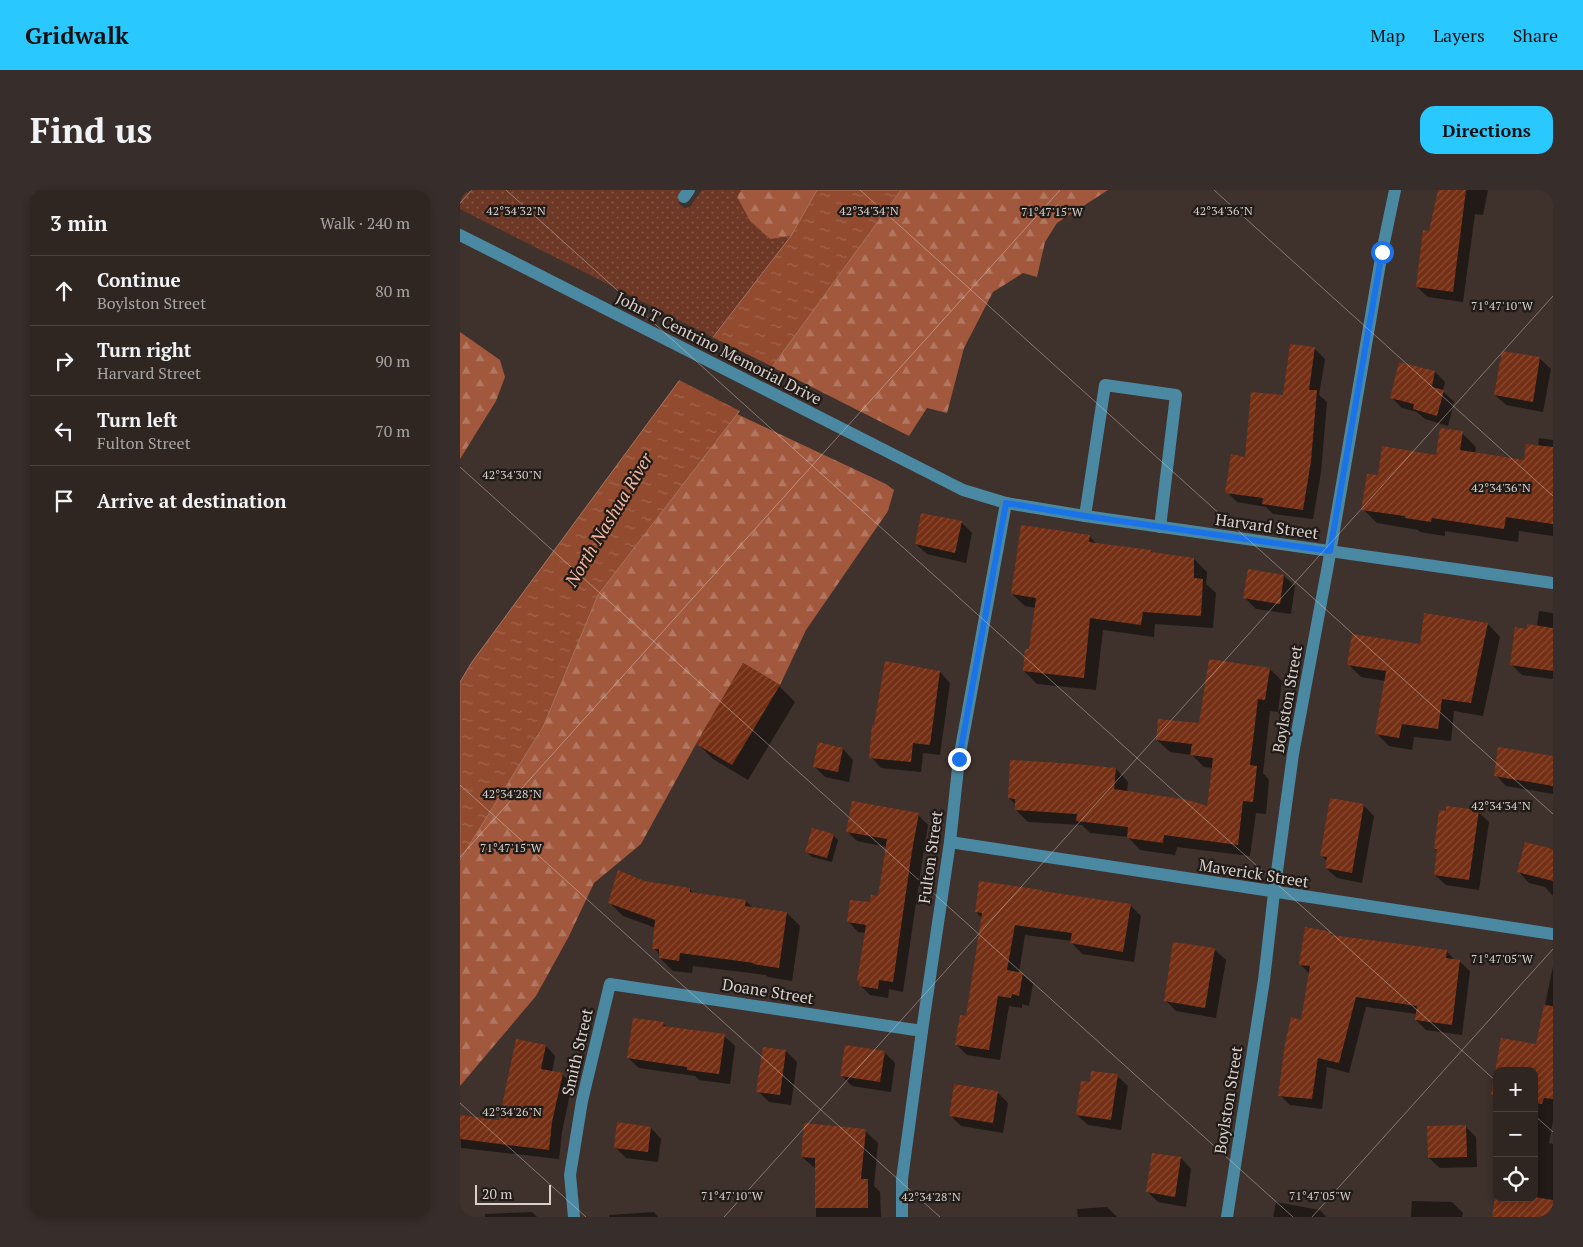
<!DOCTYPE html>
<html lang="en">
<head>
<meta charset="utf-8">
<style>
	:root { --surface:#2f2521; --page:#372d2a; --text:#f1f3f6; --muted:#a7a5a5; --line:#4a423f; --accent:#29c8ff }
	body { margin:0; font-family:"PT Serif",serif; background:var(--page); color:var(--text) }
	.controls { position:absolute; right:15px; bottom:15px; display:grid; overflow:hidden; border-radius:10px; box-shadow:0 2px 8px #0003 }
	.controls button { width:45px; height:45px; display:grid; place-items:center; padding:0; border:0; border-bottom:1px solid var(--line); background:var(--surface); color:var(--text); font:25px sans-serif }
	.scale { position:absolute; left:15px; bottom:12px; width:76px; box-sizing:border-box; padding-left:5px; border:2px solid #d9d0cd; border-top:0; font-size:14px; line-height:18px; white-space:nowrap; color:#d9d0cd; -webkit-text-stroke:4px #211b18; paint-order:stroke }
	.stop { position:absolute; width:15px; height:15px; margin:-11px; border:4px solid #1a73e8; border-radius:50%; background:#fff }
	.stop.end { background:#1a73e8; border-color:#fff; box-shadow:0 1px 5px #0008 }
	.list { margin:0; padding:0; list-style:none }
	h2 { display:flex; justify-content:space-between; align-items:center; height:65px; margin:0; padding:0 20px; font-size:21px }
	h2 small { font-size:16px; font-weight:400; color:var(--muted) }
	.list li { display:grid; grid-template-columns:32px 1fr auto; gap:15px; align-items:center; box-sizing:border-box; height:70px; padding:0 20px; border-top:1px solid var(--line) }
	.list b { display:block; font-size:19px; white-space:nowrap }
	.list p { margin:0; font-size:16px; white-space:nowrap; color:var(--muted) }
	.list em { font-size:16px; font-style:normal; color:var(--muted) }
	.icon { flex:none; width:28px; height:28px; fill:none; stroke:currentColor; stroke-width:2; stroke-linecap:round; stroke-linejoin:round }
	.map { position:relative; flex:none; width:1093px; height:1027px; overflow:hidden; border-radius:15px }
	header { display:flex; align-items:center; gap:30px; box-sizing:border-box; height:70px; padding:0 25px; background:var(--accent); color:#111 }
	header strong { font-size:24px }
	nav { display:flex; gap:28px; margin-inline-start:auto; font-size:18px }
	.intro { display:flex; align-items:center; justify-content:space-between; box-sizing:border-box; height:120px; padding:0 30px }
	h1 { margin:0; font-size:35px }
	.button { padding:12px 22px; border-radius:15px; background:var(--accent); color:#111; font-size:18px; font-weight:700 }
	main { display:flex; gap:30px; padding:0 30px }
	aside { flex:1; background:var(--surface); border-radius:15px; box-shadow:0 2px 8px #0003 }
	.map>svg:first-child { display:block }
	.green { fill:url(#green-dots) }
	.forest { fill:url(#forest-firs) }
	.water { fill:url(#water-ripples); stroke:#a8735f }
	.pier { fill:#3f312c }
	.shadow { fill:#0007 }
	.building { fill:url(#building-hatch) }
	.lines { fill:none; stroke-linecap:round; stroke-linejoin:round }
	.minor { stroke:#4b88a2; stroke-width:12 }
	.route { stroke:#1a73e8; stroke-width:6 }
	.ticks { fill:none; stroke:#d9d0cd; stroke-width:1; stroke-opacity:0.45 }
	.labels { text-anchor:middle; stroke-width:4.5; stroke-linejoin:round; paint-order:stroke }
	.street-label { font-size:16px; fill:#d9d0cd; stroke:#211b18 }
	.water-label { font-size:18px; font-style:italic; fill:#f7b7a0; stroke:#211b18 }
	.ticks-label { font-size:12px; text-anchor:middle; fill:#d9d0cd; stroke:#211b18; stroke-width:4.5; stroke-linejoin:round; paint-order:stroke }
</style>
</head>
<body>
<header>
<strong>Gridwalk</strong>
<nav><a>Map</a><a>Layers</a><a>Share</a></nav>
</header>
<div class="intro"><h1>Find us</h1><a class="button">Directions</a></div>
<main>
<aside>
<h2>3 min<small>Walk · 240 m</small></h2>
<ul class="list">
<li><svg class="icon" aria-label="ahead" viewBox="0 0 24 24"><path d="M12 20V5M6 11l6-6 6 6"/></svg><div><b>Continue</b><p>Boylston Street</p></div><em>80 m</em></li>
<li><svg class="icon" aria-label="right" viewBox="0 0 24 24"><path d="M7 20v-9h11M14 6l5 5-5 5"/></svg><div><b>Turn right</b><p>Harvard Street</p></div><em>90 m</em></li>
<li><svg class="icon" aria-label="left" viewBox="0 0 24 24"><path d="M17 20v-9H6M10 6l-5 5 5 5"/></svg><div><b>Turn left</b><p>Fulton Street</p></div><em>70 m</em></li>
<li><svg class="icon" aria-label="arrive" viewBox="0 0 24 24"><path d="M6 21V4h12l-3 4 3 4H6"/></svg><div><b>Arrive at destination</b></div></li>
</ul>
</aside>
<div class="map">
<svg width="1093" height="1027" viewBox="0 0 1093 1027">
	<defs>
		<pattern id="green-dots" width="8" height="8" patternUnits="userSpaceOnUse" patternTransform="scale(1.25)"><rect width="8" height="8" fill="#6d3825"/><path d="M2 2h.1M6 6h.1" fill="none" stroke="#815443" stroke-width="1.8" stroke-linecap="round"/></pattern>
		<pattern id="forest-firs" width="22" height="20" patternUnits="userSpaceOnUse" patternTransform="scale(1.25)"><rect width="22" height="20" fill="#a2583d"/><path d="M5 1l3.5 6h-7zM16 11l3.5 6h-7z" fill="#b27761"/></pattern>
		<pattern id="water-ripples" width="26" height="14" patternUnits="userSpaceOnUse" patternTransform="scale(1.25)"><rect width="26" height="14" fill="#934b30"/><path d="M2 4q2-2 4 0t4 0M15 11q2-2 4 0t4 0" fill="none" stroke="#a2644d"/></pattern>
		<pattern id="building-hatch" width="6" height="6" patternUnits="userSpaceOnUse" patternTransform="scale(1.25)"><rect width="6" height="6" fill="#752f14"/><path d="M-1 1l2-2M0 6l6-6M5 7l2-2" fill="none" stroke="#884c35"/></pattern>
	</defs>
	<rect width="100%" height="100%" fill="#3f312c"/>
	<polygon class="green" points="0,0 222,0 219,14 224,18 230,17 242,0 281,0 277,7 290,31 310,49 331,46 252,147 0,19"/>
	<g class="forest">
		<polygon points="281,0 357,0 331,46 310,49 290,31 277,7"/>
		<polygon points="441,0 648,0 597,33 585,52 577,87 563,83 533,102 504,158 487,223 467,218 449,246 312,177"/>
		<polygon points="0,142 40,170 45,187 36,211 0,269"/>
		<polygon points="277,224 426,294 434,300 428,321 346,440 320,495 283,473 236,554 181,654 134,693 108,748 76,806 0,896 0,670 83,537 138,405"/>
	</g>
	<polygon class="water" points="357,0 441,0 291,206 138,405 83,537 0,670 0,492 12,472 216,195 331,46"/>
	<polygon class="pier" points="250,146 315,178 282,222 217,189"/>
	<g class="shadow">
		<polygon points="980,0 1028,0 1023,25 1015,24 1003,112 968,107 957,97"/>
		<polygon points="855,159 865,169 859,205 867,212 861,282 853,329 813,324 806,317 777,312 767,302 824,206"/>
		<polygon points="1043,162 1080,169 1091,179 1083,222 1046,215 1035,205"/>
		<polygon points="975,182 985,192 983,201 994,212 988,236 965,229 957,222 942,218 931,207"/>
		<polygon points="1002,243 1016,257 1015,264 1065,271 1078,257 1079,248 1093,250 1093,346 1059,341 1058,352 985,341 985,346 960,342 958,340 917,333 903,319 919,286 977,266"/>
		<polygon points="501,332 512,343 506,373 467,364 456,354"/>
		<polygon points="629,346 637,354 691,361 693,364 734,369 747,382 746,394 756,403 753,438 695,434 694,447 643,440 636,500 577,494 564,481 570,461 576,418 565,416 552,404"/>
		<polygon points="824,386 835,396 831,424 796,419 785,408"/>
		<polygon points="1079,421 1093,423 1093,489 1062,485 1051,474 1068,440 1077,436"/>
		<polygon points="1028,434 1040,447 1023,526 994,521 991,551 954,547 952,560 929,556 916,543 925,491 901,487 888,474 961,456"/>
		<polygon points="810,479 822,491 818,522 810,521 803,583 809,590 806,624 796,623 790,666 717,657 715,665 680,660 668,647 630,643 622,635 568,632 556,620 556,615 549,608 656,579 668,592 667,602 748,618 753,578 744,577 732,565 710,562 697,550 740,535"/>
		<polygon points="480,482 490,493 480,565 463,563 461,582 421,578 411,567"/>
		<polygon points="319,496 335,512 288,590 253,569 237,553"/>
		<polygon points="383,559 393,570 389,592 365,587 354,576"/>
		<polygon points="1078,572 1093,575 1093,604 1046,596 1036,585"/>
		<polygon points="903,615 914,626 902,693 877,688 866,678 867,671 861,665"/>
		<polygon points="1018,622 1029,632 1019,700 986,695 975,685 978,662 975,658"/>
		<polygon points="458,625 468,635 462,672 443,802 429,799 428,808 410,805 400,795 401,793 398,790 406,743 398,742 388,731 419,708 427,657 397,651 387,641"/>
		<polygon points="373,645 378,650 372,672 352,667 347,662"/>
		<polygon points="1089,658 1093,659 1093,706 1085,697 1069,693 1059,682 1088,659"/>
		<polygon points="184,693 230,699 234,704 286,711 294,719 327,723 340,736 332,791 308,787 306,785 233,776 232,783 213,781 200,768 200,765 194,758 196,738 163,726 150,713"/>
		<polygon points="582,701 583,702 670,715 681,726 674,772 622,764 612,753 612,751 565,745 559,783 562,784 573,794 569,816 562,814 562,818 549,816 540,870 507,865 496,854 507,827 522,728 516,722"/>
		<polygon points="871,743 875,747 986,761 995,770 999,771 1010,781 1002,845 966,840 956,830 957,824 906,817 889,883 867,877 862,919 830,915 820,905 842,831 850,784 840,774"/>
		<polygon points="714,753 755,760 766,770 756,828 716,821 705,810"/>
		<polygon points="1093,776 1093,932 1089,953 1093,954 1093,1027 1045,1027 1074,1008 1074,881 1037,881 1037,909 1032,904 1042,849 1077,855"/>
		<polygon points="203,833 208,838 264,846 275,856 270,894 239,890 235,886 179,878 168,868"/>
		<polygon points="86,856 95,866 92,882 102,884 112,894 102,942 99,969 1,958 0,926 40,931"/>
		<polygon points="304,858 326,861 337,872 331,915 309,912 298,901"/>
		<polygon points="424,862 435,873 431,902 392,896 382,886"/>
		<polygon points="657,886 668,896 661,940 628,935 617,925 631,894"/>
		<polygon points="537,902 548,913 543,943 501,936 490,925"/>
		<polygon points="1005,936 1016,947 1017,977 980,978 969,968"/>
		<polygon points="191,938 201,949 198,972 166,968 155,957"/>
		<polygon points="405,941 418,953 414,996 420,1002 421,1027 356,1027 356,979 342,967"/>
		<polygon points="721,968 731,979 726,1017 698,1012 687,1001"/>
		<polygon points="952,1011 992,1012 1003,1023 1002,1027 951,1027"/>
		<polygon points="816,1012 860,1020 866,1027 813,1027"/>
		<polygon points="647,1017 657,1027 618,1027 617,1019"/>
		<polygon points="72,1022 77,1027 25,1027 25,1024"/>
		<polygon points="194,1022 198,1027 149,1027 149,1025"/>
	</g>
	<g class="building">
		<polygon points="978,0 1006,0 993,102 956,97 963,40 969,41"/>
		<polygon points="830,154 855,157 849,200 857,200 851,271 843,320 802,314 803,308 765,303 771,264 785,267 791,202 823,205"/>
		<polygon points="1042,161 1080,167 1073,212 1034,205"/>
		<polygon points="939,172 975,181 972,197 984,200 977,226 953,219 954,214 930,208"/>
		<polygon points="980,238 1003,241 1000,260 1064,270 1066,254 1093,257 1093,334 1046,327 1044,339 972,328 971,332 945,328 945,326 901,320 907,284 918,285 922,256 976,265"/>
		<polygon points="461,323 502,331 495,363 455,354"/>
		<polygon points="561,335 630,345 629,352 691,360 691,362 734,368 734,388 743,389 741,426 683,422 681,435 630,428 624,488 563,481 565,459 569,459 576,408 551,404"/>
		<polygon points="788,379 824,385 820,414 783,408"/>
		<polygon points="964,423 1028,433 1011,513 982,509 978,539 942,534 939,548 915,544 926,481 887,475 892,444 960,454"/>
		<polygon points="1067,434 1093,438 1093,481 1050,475 1055,437 1067,439"/>
		<polygon points="749,469 810,478 805,510 798,509 790,575 797,576 793,612 783,611 778,655 704,645 703,653 667,648 668,637 616,631 617,624 555,620 555,609 548,608 550,570 616,574 656,578 654,599 728,610 747,616 753,568 730,565 732,554 696,550 698,529 739,533"/>
		<polygon points="425,471 480,481 470,555 453,553 451,572 409,568 412,535 414,535"/>
		<polygon points="283,473 320,495 272,575 236,554"/>
		<polygon points="358,552 383,558 378,582 353,577"/>
		<polygon points="1038,557 1093,566 1093,596 1034,586"/>
		<polygon points="870,608 904,614 892,683 865,678 867,667 860,666"/>
		<polygon points="392,611 459,623 452,661 433,792 419,790 418,799 399,796 400,791 397,791 406,735 387,732 390,710 410,712 411,705 418,706 427,649 386,642"/>
		<polygon points="986,616 1019,620 1009,690 974,685 977,659 974,659 979,620 986,621"/>
		<polygon points="352,638 374,644 367,668 345,662"/>
		<polygon points="1065,652 1093,659 1093,691 1057,682"/>
		<polygon points="158,680 184,691 230,698 230,702 286,710 285,716 327,722 319,778 293,774 294,773 220,763 219,771 199,768 199,759 192,759 195,730 148,713"/>
		<polygon points="519,691 582,700 582,701 671,714 663,762 610,753 612,743 555,735 547,780 563,783 559,806 552,804 551,808 538,806 529,860 495,855 500,825 506,826 522,723 515,722"/>
		<polygon points="845,737 872,742 871,745 987,760 986,768 1000,770 992,835 955,830 957,816 896,807 879,873 858,868 852,909 818,906 825,854 831,827 841,830 850,776 839,775"/>
		<polygon points="713,752 755,758 745,818 704,811"/>
		<polygon points="1084,815 1093,816 1093,909 1084,908 1082,914 1074,913 1074,881 1037,881 1037,906 1031,905 1041,848 1076,854"/>
		<polygon points="173,828 204,832 203,836 265,844 259,884 227,880 227,877 167,868"/>
		<polygon points="56,849 86,855 81,879 103,883 92,932 89,960 0,949 0,925 39,930"/>
		<polygon points="385,855 425,861 420,892 380,886"/>
		<polygon points="303,857 326,860 320,905 296,902"/>
		<polygon points="631,881 658,884 651,930 616,925 621,891 630,892"/>
		<polygon points="494,894 538,901 533,933 489,926"/>
		<polygon points="157,932 191,937 188,962 154,958"/>
		<polygon points="344,933 406,939 401,989 408,989 408,1018 355,1018 355,968 341,967"/>
		<polygon points="1006,935 1007,967 968,968 967,936"/>
		<polygon points="692,963 721,967 715,1007 686,1002"/>
		<polygon points="1036,1001 1037,1008 1074,1007 1093,1010 1093,1027 1032,1027"/>
	</g>
	<g class="lines">
		<g class="minor">
			<polyline points="224,7 229,0"/>
			<polyline points="0,45 503,300 546,313 625,326 1093,393"/>
			<polyline points="625,326 645,195 716,205 700,337"/>
			<polyline points="490,652 1093,744"/>
			<polyline points="114,1027 110,985 122,911 150,794 462,841"/>
			<polyline points="442,1027 442,989 462,841 490,652 499,569 546,313"/>
			<polyline points="767,1027 804,790 814,703 833,564 868,375 922,62 935,0"/>
		</g>
	</g>
	<g class="lines">
		<polyline class="route" points="499,569 546,313 625,326 870,361 922,62"/>
	</g>
	<path class="ticks" d="M46 0 1037 892M400 0 1093 624M754 0 1093 306M0 13 12 0M0 277 833 1027M0 595 480 1027M0 667 600 0M0 913 126 1027M1074 925 1093 942M264 1027 1093 106M852 1027 1093 759"/>
	<g class="labels">
		<g class="street-label">
			<text transform="translate(259 158) rotate(27)" y="6">John T Centrino Memorial Drive</text>
			<text transform="translate(807 336) rotate(8)" y="6">Harvard Street</text>
			<text transform="translate(827 509) rotate(-80)" y="6">Boylston Street</text>
			<text transform="translate(470 667) rotate(-82)" y="6">Fulton Street</text>
			<text transform="translate(794 683) rotate(9)" y="6">Maverick Street</text>
			<text transform="translate(308 801) rotate(9)" y="6">Doane Street</text>
			<text transform="translate(117 862) rotate(-77)" y="6">Smith Street</text>
			<text transform="translate(768 910) rotate(-81)" y="6">Boylston Street</text>
		</g>
		<g class="water-label">
			<text transform="translate(149 330) rotate(-59)" y="6">North Nashua River</text>
		</g>
	</g>
	<g class="ticks-label">
		<text x="56" y="25">42°34'32"N</text>
		<text x="409" y="25">42°34'34"N</text>
		<text x="763" y="25">42°34'36"N</text>
		<text x="592" y="26">71°47'15"W</text>
		<text x="1042" y="120">71°47'10"W</text>
		<text x="52" y="289">42°34'30"N</text>
		<text x="1041" y="302">42°34'36"N</text>
		<text x="52" y="608">42°34'28"N</text>
		<text x="1041" y="620">42°34'34"N</text>
		<text x="51" y="662">71°47'15"W</text>
		<text x="1042" y="773">71°47'05"W</text>
		<text x="52" y="926">42°34'26"N</text>
		<text x="272" y="1010">71°47'10"W</text>
		<text x="860" y="1010">71°47'05"W</text>
		<text x="471" y="1011">42°34'28"N</text>
	</g>
</svg>
<div class="controls">
<button>+</button>
<button>−</button>
<button><svg class="icon" aria-label="locate" viewBox="0 0 24 24"><circle cx="12" cy="12" r="6"/><path d="M12 2v4M12 18v4M2 12h4M18 12h4"/></svg></button>
</div>
<div class="scale">20 m</div>
<div class="stop" style="left:922px;top:62px"></div>
<div class="stop end" style="left:499px;top:569px"></div>
</div>
</main>
</body>
</html>
